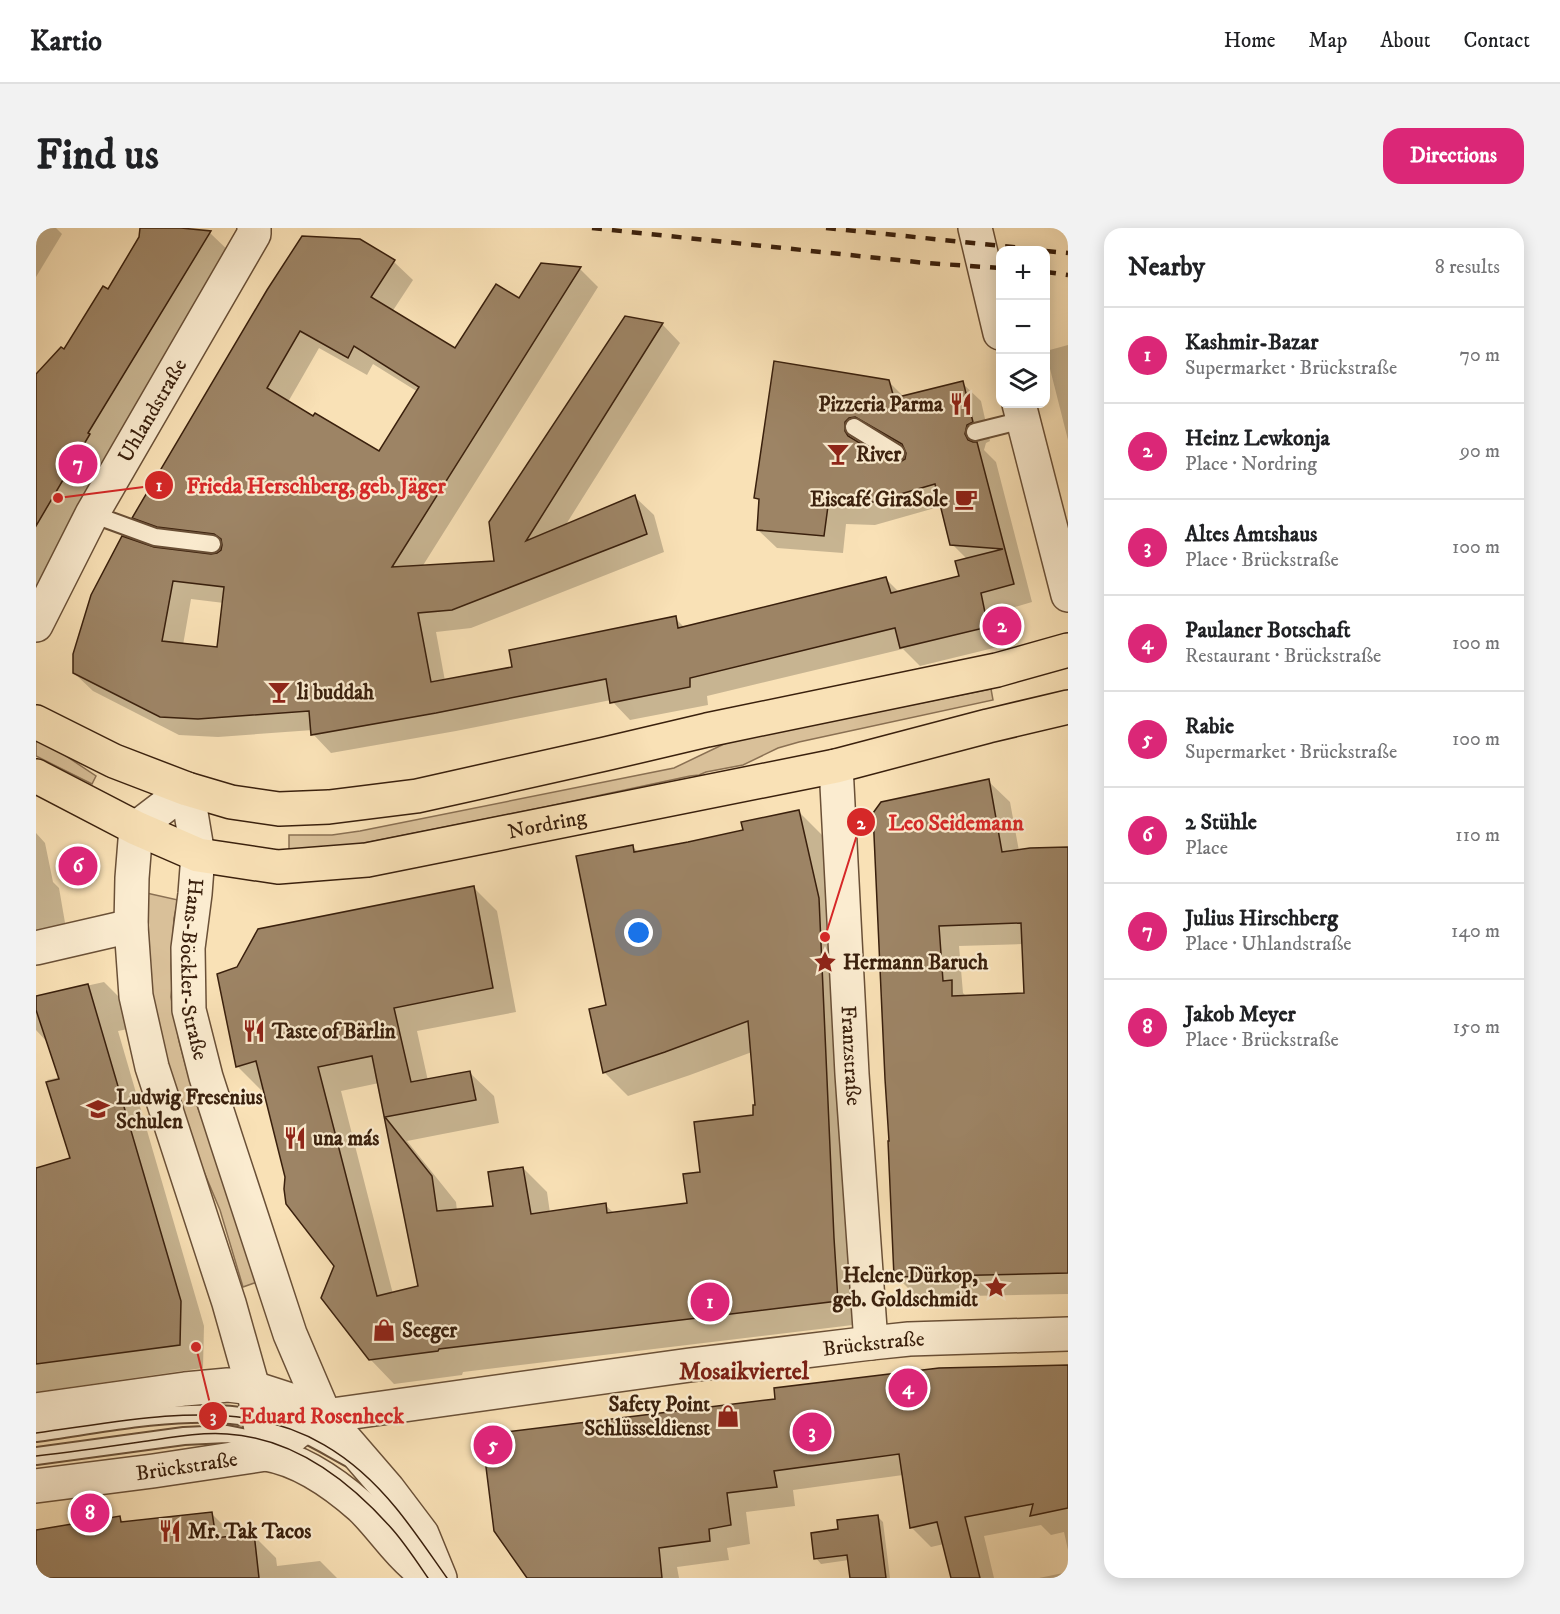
<!DOCTYPE html>
<html lang="en">
<head>
<meta charset="utf-8">
<style>
	:root { --surface:#fff; --page:#f2f2f2; --text:#202124; --muted:#757577; --line:#e0e0e0; --accent:#db2777 }
	body { margin:0; font-family:"IM FELL DW Pica",serif; background:var(--page); color:var(--text) }
	.controls { position:absolute; right:18px; top:18px; display:grid; overflow:hidden; border-radius:12px; box-shadow:0 3px 15px #0003 }
	.controls button { width:54px; height:54px; display:grid; place-items:center; padding:0; border:0; border-bottom:2px solid var(--line); background:var(--surface); color:var(--text); font:30px sans-serif }
	.you { position:absolute; left:603px; top:705px; width:21px; height:21px; margin:-15px; border:4px solid #fff; border-radius:50%; background:#1a73e8; box-shadow:0 0 0 9px #1a73e833 }
	.badge { display:grid; place-items:center; width:39px; height:39px; border-radius:50%; background:var(--accent); color:#fff; font-size:20px; font-weight:700 }
	.pin { position:absolute; translate:-50% -50%; border:3px solid #fff; box-shadow:0 2px 6px #0006 }
	.list { margin:0; padding:0; list-style:none }
	h2 { display:flex; justify-content:space-between; align-items:center; height:78px; margin:0; padding:0 24px; font-size:26px }
	h2 small { font-size:20px; font-weight:400; color:var(--muted) }
	.list li { display:grid; grid-template-columns:39px 1fr auto; gap:18px; align-items:center; box-sizing:border-box; height:96px; padding:0 24px; border-top:2px solid var(--line) }
	.list b { display:block; font-size:22px; white-space:nowrap }
	.list p { margin:0; font-size:20px; white-space:nowrap; color:var(--muted) }
	.list em { font-size:20px; font-style:normal; color:var(--muted) }
	.icon { flex:none; width:33px; height:33px; fill:none; stroke:currentColor; stroke-width:2; stroke-linecap:round; stroke-linejoin:round }
	.map { position:relative; flex:none; width:1032px; height:1350px; overflow:hidden; border-radius:18px }
	header { display:flex; align-items:center; gap:36px; box-sizing:border-box; height:84px; padding:0 30px; background:var(--surface); border-bottom:2px solid var(--line) }
	header strong { font-size:28px }
	nav { display:flex; gap:33px; margin-inline-start:auto; font-size:21px }
	.intro { display:flex; align-items:center; justify-content:space-between; box-sizing:border-box; height:144px; padding:0 36px }
	h1 { margin:0; font-size:42px }
	.button { padding:15px 27px; border-radius:18px; background:var(--accent); color:#fff; font-size:21px; font-weight:700 }
	main { display:flex; gap:36px; padding:0 36px }
	aside { flex:1; background:var(--surface); border-radius:18px; box-shadow:0 3px 15px #0003 }
	.map>svg:first-child { display:block }
	.green { fill:#d9c099; stroke:#8a7053; stroke-width:1.5 }
	.shadow { fill:#0003; fill-rule:evenodd }
	.building { fill:#9d8465; stroke:#3a200d; stroke-width:1.5; fill-rule:evenodd }
	.lines { fill:none; stroke-linecap:round; stroke-linejoin:round }
	.lane-casing { stroke:#6a5037; stroke-width:20 }
	.street-casing { stroke:#6a5037; stroke-width:36 }
	.primary-casing { stroke:#3a200d; stroke-width:36 }
	.lane { stroke:#fbecd0; stroke-width:16 }
	.street { stroke:#fbecd0; stroke-width:33 }
	.primary { stroke:#f9e1b6; stroke-width:33 }
	.tram { stroke:#3a200d; stroke-width:1.5 }
	.rail { stroke:#3a200d; stroke-width:4.5; stroke-dasharray:10 10; stroke-linecap:butt }
	.labels { text-anchor:middle; stroke-width:4.5; stroke-linejoin:round; paint-order:stroke }
	.poi-label { font-size:21px; font-weight:bold; fill:#3a200d; stroke:#fbecd0; text-anchor:start }
	.street-label { font-size:21px; fill:#3a200d; stroke:#fbecd0 }
	.quarter-label { font-size:24px; font-weight:bold; fill:#7a1f14; stroke:#fbecd0 }
	.leader { fill:none; stroke:#d62828; stroke-width:2 }
	.callout-dot { fill:#d62828; stroke:#fbecd0; stroke-width:2 }
	.mark-label { font-size:18px; text-anchor:middle; font-weight:bold; fill:#fff }
	.callout-label { font-size:22px; text-anchor:middle; font-weight:bold; fill:#d62828; stroke:#fbecd0; stroke-width:4.5; stroke-linejoin:round; paint-order:stroke }
</style>
</head>
<body>
<header>
<strong>Kartio</strong>
<nav><a>Home</a><a>Map</a><a>About</a><a>Contact</a></nav>
</header>
<div class="intro"><h1>Find us</h1><a class="button">Directions</a></div>
<main>
<div class="map">
<svg width="1032" height="1350" viewBox="0 0 1032 1350">
	<rect width="100%" height="100%" fill="#f9e1b6"/>
	<filter id="stains"><feTurbulence type="fractalNoise" baseFrequency=".00333" numOctaves="4"/><feColorMatrix values="0 0 0 0 .2 0 0 0 0 .09 0 0 0 0 .02 0 0 0 .5 -.17"/></filter>
	<radialGradient id="worn" r=".72"><stop offset=".6" stop-color="#630" stop-opacity="0"/><stop offset="1" stop-color="#630" stop-opacity=".3"/></radialGradient>
	<g class="green">
		<polygon points="955,461 957,472 763,514 742,520 707,537 670,544 663,547 654,548 509,579 323,616 253,622 253,607 296,607 324,603 638,540 688,516 705,511"/>
		<polygon points="0,512 24,524 60,548 56,556 0,528"/>
		<polygon points="106,664 142,672 138,690 135,737 136,760 135,769 143,813 159,872 204,994 224,1053 207,1059 184,982 163,932 137,860 112,757"/>
	</g>
	<g class="shadow">
		<polygon points="0,0 20,0 26,6 0,49"/>
		<polygon points="106,0 131,0 174,5 197,27 0,361 0,148 28,123 72,63 105,10"/>
		<path d="M323 12 358 34 377 52 356 84 420 122 483 72 506 37 544 41 562 59 386 339 460 335 626 96 644 115 529 298 599 269 618 287 628 324 435 400 400 404 409 453 478 440 639 390 649 400 850 351 863 364 924 349 931 331 916 316 906 278 839 297 810 296 807 325 741 320 722 302 724 274 720 270 852 153 868 169 926 155 945 173 954 213 950 215 948 222 960 234 996 374 962 384 970 417 884 438 867 421 671 468 672 477 594 492 575 472 420 503 295 525 277 506V502L182 509 143 507 57 463 38 445 117 321 181 327 186 322 141 317 116 308 98 289ZM283 120 331 147 337 136 382 164 344 225 252 174ZM844 208 872 226 870 232 859 237 827 218V213ZM155 371 188 375 183 421 147 417Z"/>
		<polygon points="1032,117 1032,212 1010,125 1010,123"/>
		<path d="M952 553 974 574 983 623 1032 620V1066L881 1069 860 1048 846 576ZM987 716 989 766 931 769 927 765 923 718Z"/>
		<path d="M762 583 786 607 806 695 825 1096 427 1144 426 1147 358 1156 334 1131 300 1037 251 949 229 861 225 862 201 838 437 659 461 683 480 784 381 803 392 853 434 845 458 868 463 895 371 913 420 974 421 983 459 979 487 940 511 964 514 985 569 977 578 985 653 977 665 945 719 888 721 878 716 824 654 847 592 868 568 844 571 778 596 618 603 625 709 603ZM343 855 384 1059 357 1066 305 863Z"/>
		<polygon points="0,605 9,615 17,654 23,660 32,712 0,718"/>
		<polygon points="68,754 92,778 97,800 82,803 168,1098 167,1140 0,1164 0,941 36,931 11,852 24,849 12,815 0,802 0,769"/>
		<polygon points="1032,1139 1032,1322 1028,1304 1015,1307 1005,1297 948,1308 958,1350 916,1350 908,1316 895,1319 875,1299 867,1247 757,1262 759,1278 710,1284 714,1316 691,1320 693,1332 641,1339 643,1350 493,1350 459,1302"/>
		<polygon points="175,1285 199,1309 217,1307 240,1330 241,1338 284,1333 301,1350 0,1350 0,1303 83,1290 89,1295"/>
		<polygon points="841,1288 847,1294 854,1350 815,1350 813,1332 785,1336 780,1330 803,1303"/>
		<polygon points="1032,1344 1032,1350 1003,1350"/>
	</g>
	<g class="building">
		<polygon points="104,0 145,0 175,3 52,205 54,206 0,298 0,146 25,119 28,121 67,58 72,61 103,9"/>
		<path d="M266 8 324 11 359 32 335 69 419 120 460 56 483 70 505 35 545 39 356 339 458 333 453 294 589 88 627 95 490 313 599 267 611 306 416 382 382 385 395 454 476 439 473 422 640 388 642 400 850 349 855 365 923 348 919 333 967 321 914 317 899 256 820 279 792 278 788 308 721 302 723 271 718 270 738 133 853 152 858 170 927 153 937 194 931 197 929 206 932 212 937 214H941L978 356 945 365 952 399 864 420 859 400 654 450V459L574 475 570 451 400 485 275 507 273 483 162 491 124 489 37 445V426L55 367 86 308 118 319 175 326 181 325 185 322 186 317 185 311 178 306 121 299 96 290 231 62ZM264 103 312 130 318 118 383 159 343 223 279 185 277 188 231 160ZM819 189 866 216 870 225 869 231 864 234H855L812 208 809 203V194L813 190ZM137 353 188 359 181 419 126 413Z"/>
		<path d="M953 551 966 624 994 620 1032 619V1045L858 1049 852 913H853L849 851 837 585 845 574ZM985 695 988 765 916 768V752L907 753 903 698Z"/>
		<path d="M763 582 783 670 798 1010 802 1073 403 1121 402 1123 333 1132 285 1070 298 1038 250 976 248 961 249 949 220 833 200 839 181 746 201 739 222 701 438 658 457 760 358 780 375 854 434 843 440 872 349 889 396 948 401 983 457 978 452 944 487 939 495 986 570 975 571 985 651 975 647 946 664 944 658 894 717 887V877H719L712 793 629 824 567 845 553 781 570 777 540 628 597 617 598 624 652 614 707 602 705 594ZM336 828 382 1058 341 1068 282 839Z"/>
		<polygon points="52,756 145,1073 144,1117 0,1136 0,940 34,930 10,854 23,851 0,782 0,768"/>
		<polygon points="1032,1137 1032,1280 994,1288 997,1276 929,1289 944,1350 915,1350 901,1294 874,1300 863,1226 738,1243 741,1259 691,1265 695,1297 673,1301 674,1313 623,1320 626,1350 491,1350 458,1303 446,1207 739,1171 738,1160 903,1140"/>
		<polygon points="176,1284 180,1310 218,1305 223,1350 0,1350 0,1302 84,1288 85,1294"/>
		<polygon points="842,1287 850,1350 814,1350 811,1327 778,1331 775,1305 802,1301 801,1292"/>
	</g>
	<g class="lines">
		<g class="lane-casing">
			<g id="lane">
				<polyline points="818,199 860,225"/>
				<polyline points="939,204 987,192"/>
				<polyline points="56,286 119,309 176,316"/>
				<path d="M0 1205C82 1194 184 1169 262 1203 281 1211 298 1222 315 1231"/>
				<polyline points="0,1228 148,1208 191,1206 231,1214"/>
			</g>
		</g>
		<g class="street-casing">
			<g id="street">
				<polyline points="939,0 964,105"/>
				<polyline points="983,176 1032,367"/>
				<path id="s1" d="M0 397 56 286 218 6V0"/>
				<path id="s2" d="M800 538 816 846 835 1115"/>
				<polyline points="0,720 95,698"/>
				<polyline points="0,1182 149,1161 192,1157 217,1160 251,1171 289,1188"/>
				<path id="s3" d="M230 1226 217 1160 193 1075 116 839 100 768 95 698 96 650 100 600 151 561 162 627 159 666 152 720 153 782 170 849 190 911 254 1106 289 1188 352 1261 386 1306 404 1350"/>
				<path d="M230 1226C265 1232 299 1256 325 1279 344 1297 358 1320 378 1337 383 1342 391 1346 397 1350"/>
				<path id="s4" d="M0 1258 117 1243 230 1226 244 1218 262 1203 289 1188 654 1137 835 1115 873 1111 1032 1106"/>
			</g>
		</g>
		<g class="primary-casing">
			<g id="primary">
				<polyline points="0,494 78,533 151,561 195,574 243,581 293,579 381,568 569,526 671,502 961,442 1032,422"/>
				<path id="s5" d="M0 548 100 600 162 627 242 639 331 632 800 538 952 498 1032 479"/>
			</g>
		</g>
		<use href="#lane" class="lane"/>
		<use href="#street" class="street"/>
		<use href="#primary" class="primary"/>
		<g class="tram">
			<path d="M0 1205C141 1186 257 1154 360 1280 378 1302 394 1326 411 1350"/>
			<path d="M0 1228C35 1224 70 1219 104 1214 133 1210 162 1204 191 1206 258 1210 314 1253 357 1302 370 1317 381 1334 392 1350"/>
		</g>
		<g class="rail">
			<polyline points="556,0 890,35 964,40"/>
			<polyline points="790,0 1006,22"/>
			<polyline points="1010,23 1032,25"/>
			<polyline points="1010,44 1032,47"/>
		</g>
	</g>
	<defs>
		<g id="restaurant-bare" transform="scale(1.8)"><path d="M-5-6h1v4h1v-4h1v4h1v-4h1v5L-1.5 .5V6h-2V.5L-5-1ZM5-6V6H3V1.5H1.5Q1.5-4 5-6Z" fill="#8f2418" stroke="#fbecd0" stroke-width="2.5" paint-order="stroke"/></g>
		<g id="bar-bare" transform="scale(1.8)"><path d="M-6-5H6L.8 .8V4.5H3.5V6h-7V4.5H-.8V.8Z" fill="#8f2418" stroke="#fbecd0" stroke-width="2.5" paint-order="stroke"/></g>
		<g id="cafe-bare" transform="scale(1.8)"><path d="M-5.5-4.5H6V0H3Q3 3.5 0 3.5H-2.5Q-5.5 3.5-5.5 0ZM3-3.2v2h1.7v-2ZM-6 4.5H4V6H-6Z" fill="#8f2418" stroke="#fbecd0" stroke-width="2.5" paint-order="stroke"/></g>
		<g id="sight-bare" transform="scale(1.8)"><path d="M0-6L1.8-2.2L6-1.7L2.9 1.2L3.7 5.4L0 3.3L-3.7 5.4L-2.9 1.2L-6-1.7L-1.8-2.2Z" fill="#8f2418" stroke="#fbecd0" stroke-width="2.5" paint-order="stroke"/></g>
		<g id="school-bare" transform="scale(1.8)"><path d="M0-5L7-2L0 1L-7-2ZM-4 1L0 2.5L4 1V4Q0 6-4 4Z" fill="#8f2418" stroke="#fbecd0" stroke-width="2.5" paint-order="stroke"/></g>
		<g id="shop-bare" transform="scale(1.8)"><path d="M-5-2.5h2.3a2.7 3.5 0 0 1 5.4 0H5L5.5 6h-11ZM-1.5-2.5h3a1.5 2.3 0 0 0-3 0Z" fill="#8f2418" stroke="#fbecd0" stroke-width="2.5" paint-order="stroke"/></g>
	</defs>
	<g fill-rule="evenodd">
		<use href="#restaurant-bare" x="925" y="176"/>
		<use href="#bar-bare" x="802" y="226"/>
		<use href="#cafe-bare" x="930" y="271"/>
		<use href="#bar-bare" x="243" y="464"/>
		<use href="#sight-bare" x="789" y="734"/>
		<use href="#restaurant-bare" x="218" y="803"/>
		<use href="#school-bare" x="62" y="881"/>
		<use href="#restaurant-bare" x="259" y="910"/>
		<use href="#sight-bare" x="960" y="1059"/>
		<use href="#shop-bare" x="348" y="1102"/>
		<use href="#shop-bare" x="692" y="1188"/>
		<use href="#restaurant-bare" x="134" y="1303"/>
	</g>
	<g class="labels">
		<g class="poi-label">
			<text x="907" y="183" text-anchor="end">Pizzeria Parma</text>
			<text x="820" y="233">River</text>
			<text x="912" y="278" text-anchor="end">Eiscafé GiraSole</text>
			<text x="261" y="471">li buddah</text>
			<text x="807" y="741">Hermann Baruch</text>
			<text x="236" y="810">Taste of Bärlin</text>
			<text x="80" y="876">Ludwig Fresenius<tspan x="80" dy="24">Schulen</tspan></text>
			<text x="277" y="917">una más</text>
			<text x="942" y="1054" text-anchor="end">Helene Dürkop,<tspan x="942" dy="24">geb. Goldschmidt</tspan></text>
			<text x="366" y="1109">Seeger</text>
			<text x="674" y="1183" text-anchor="end">Safety Point<tspan x="674" dy="24">Schlüsseldienst</tspan></text>
			<text x="152" y="1310">Mr. Tak Tacos</text>
		</g>
		<g class="street-label">
			<text dy="7" stroke="none"><textPath href="#s1" startOffset="244">Uhlandstraße</textPath></text>
			<text dy="7" stroke="none"><textPath href="#s5" startOffset="534">Nordring</textPath></text>
			<text dy="7" stroke="none"><textPath href="#s3" startOffset="891">Hans-Böckler-Straße</textPath></text>
			<text dy="7" stroke="none"><textPath href="#s2" startOffset="290">Franzstraße</textPath></text>
			<text dy="7" stroke="none"><textPath href="#s4" startOffset="856">Brückstraße</textPath></text>
			<text dy="7" stroke="none"><textPath href="#s4" startOffset="152">Brückstraße</textPath></text>
		</g>
		<g class="quarter-label">
			<text x="708" y="1151">Mosaikviertel</text>
		</g>
	</g>
	<path class="leader" d="M22 270L123 257M789 709L825 594M160 1119L177 1188"/>
	<g class="callout-dot">
		<circle cx="22" cy="270" r="6"/>
		<circle cx="789" cy="709" r="6"/>
		<circle cx="160" cy="1119" r="6"/>
		<circle cx="123" cy="257" r="15"/>
		<circle cx="825" cy="594" r="15"/>
		<circle cx="177" cy="1188" r="15"/>
	</g>
	<g class="mark-label">
		<text x="123" y="263">1</text>
		<text x="825" y="601">2</text>
		<text x="177" y="1194">3</text>
	</g>
	<g class="callout-label">
		<text x="280" y="265">Frieda Herschberg, geb. Jäger</text>
		<text x="920" y="602">Leo Seidemann</text>
		<text x="286" y="1195">Eduard Rosenheck</text>
	</g>
	<rect width="100%" height="100%" filter="url(#stains)"/>
	<rect width="100%" height="100%" fill="url(#worn)"/>
</svg>
<div class="controls">
<button>+</button>
<button>−</button>
<button><svg class="icon" aria-label="layers" viewBox="0 0 24 24"><path d="M12 4l9 5-9 5-9-5zM3 14l9 5 9-5"/></svg></button>
</div>
<div class="you"></div>
<div class="pin badge" style="left:674px;top:1074px">1</div>
<div class="pin badge" style="left:966px;top:398px">2</div>
<div class="pin badge" style="left:776px;top:1204px">3</div>
<div class="pin badge" style="left:872px;top:1160px">4</div>
<div class="pin badge" style="left:457px;top:1217px">5</div>
<div class="pin badge" style="left:42px;top:638px">6</div>
<div class="pin badge" style="left:42px;top:236px">7</div>
<div class="pin badge" style="left:54px;top:1285px">8</div>
</div>
<aside>
<h2>Nearby<small>8 results</small></h2>
<ul class="list">
<li><span class="badge">1</span><div><b>Kashmir-Bazar</b><p>Supermarket · Brückstraße</p></div><em>70 m</em></li>
<li><span class="badge">2</span><div><b>Heinz Lewkonja</b><p>Place · Nordring</p></div><em>90 m</em></li>
<li><span class="badge">3</span><div><b>Altes Amtshaus</b><p>Place · Brückstraße</p></div><em>100 m</em></li>
<li><span class="badge">4</span><div><b>Paulaner Botschaft</b><p>Restaurant · Brückstraße</p></div><em>100 m</em></li>
<li><span class="badge">5</span><div><b>Rabie</b><p>Supermarket · Brückstraße</p></div><em>100 m</em></li>
<li><span class="badge">6</span><div><b>2 Stühle</b><p>Place</p></div><em>110 m</em></li>
<li><span class="badge">7</span><div><b>Julius Hirschberg</b><p>Place · Uhlandstraße</p></div><em>140 m</em></li>
<li><span class="badge">8</span><div><b>Jakob Meyer</b><p>Place · Brückstraße</p></div><em>150 m</em></li>
</ul>
</aside>
</main>
</body>
</html>
